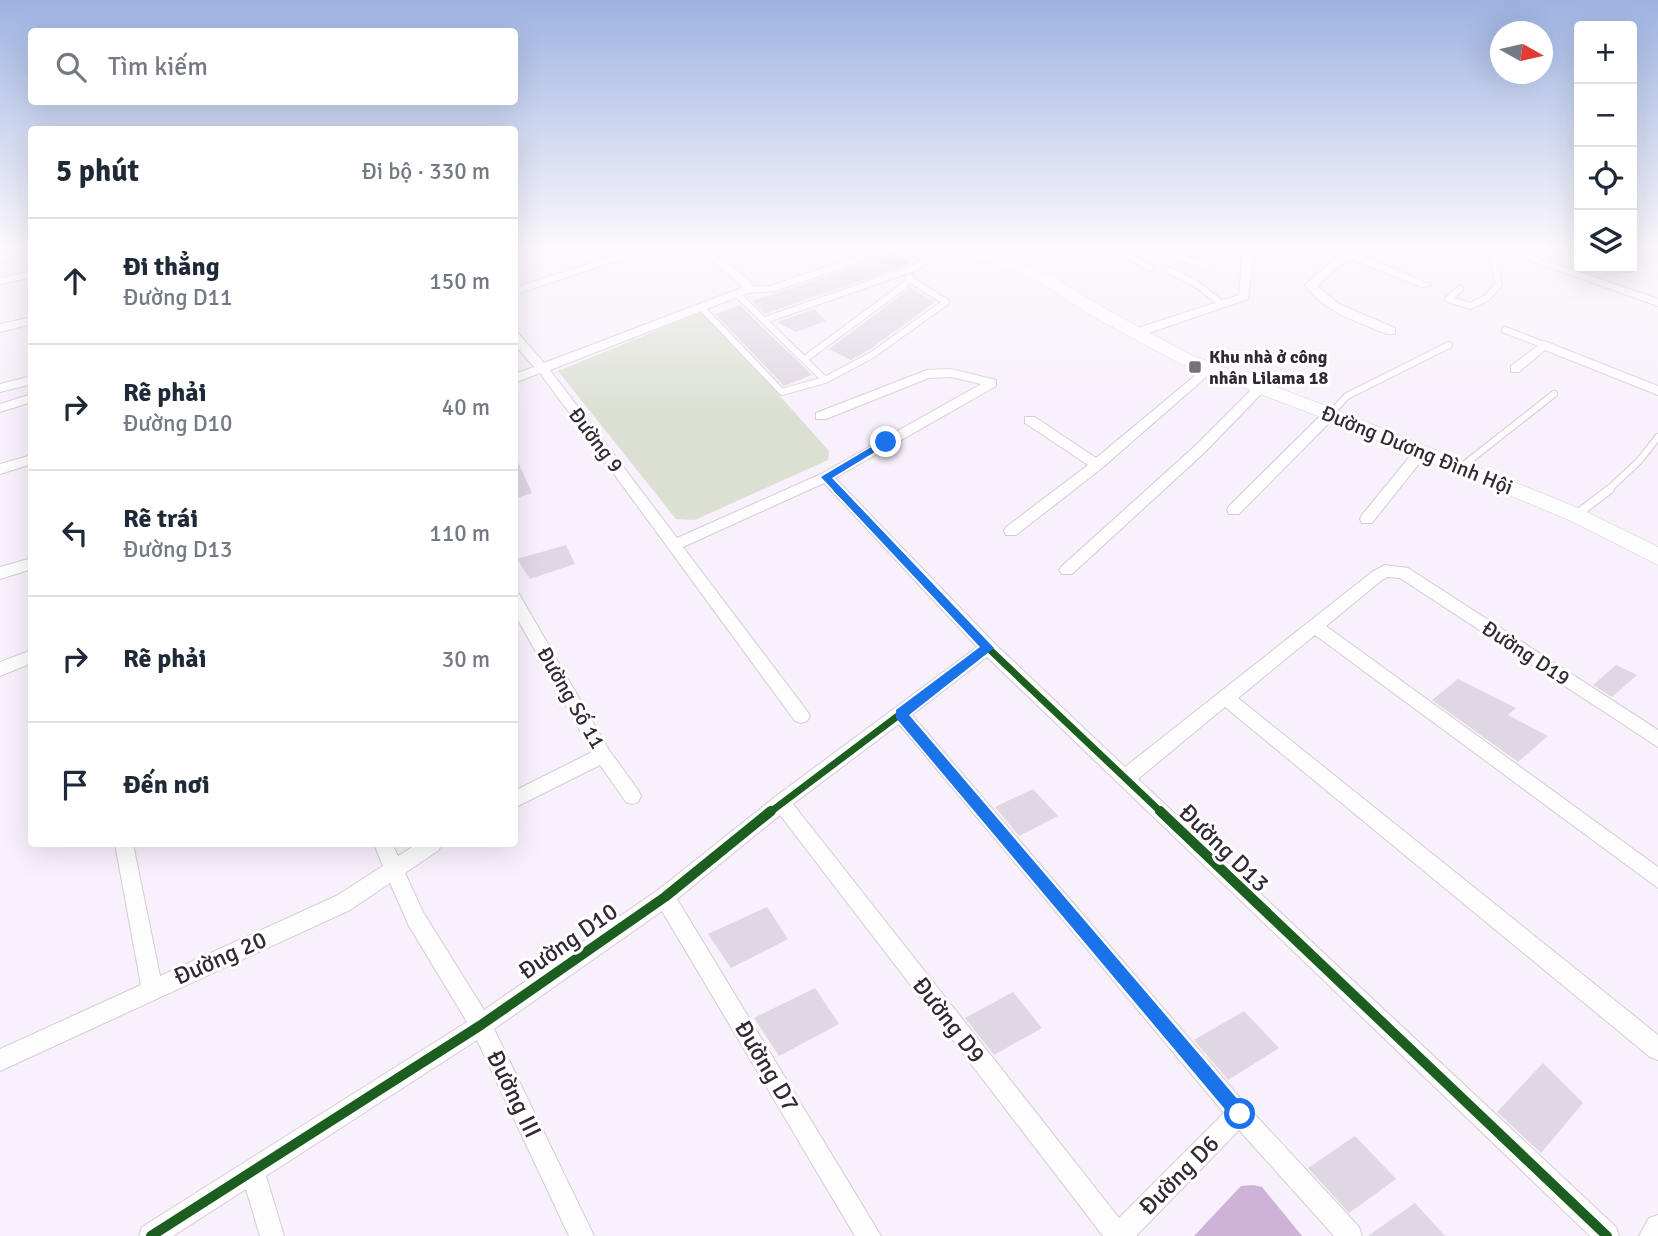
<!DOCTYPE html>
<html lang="vi">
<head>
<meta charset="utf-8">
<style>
	:root { --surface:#fff; --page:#f2f2f3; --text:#1f2937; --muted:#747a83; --line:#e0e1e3 }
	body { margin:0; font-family:Signika,sans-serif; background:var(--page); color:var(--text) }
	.controls { position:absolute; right:21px; top:21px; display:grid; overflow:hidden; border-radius:7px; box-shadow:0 7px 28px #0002 }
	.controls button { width:63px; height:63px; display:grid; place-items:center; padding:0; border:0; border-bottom:2px solid var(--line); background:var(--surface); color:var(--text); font:35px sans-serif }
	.compass { position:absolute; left:1490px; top:21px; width:63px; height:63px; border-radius:50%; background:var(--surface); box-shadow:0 7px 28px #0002; rotate:98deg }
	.stop { position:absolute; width:21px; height:21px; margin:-16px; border:5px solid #1a73e8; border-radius:50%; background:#fff }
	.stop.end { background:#1a73e8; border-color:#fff; box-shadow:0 2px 7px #0008 }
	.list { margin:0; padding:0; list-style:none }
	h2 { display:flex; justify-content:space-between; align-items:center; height:91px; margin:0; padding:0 28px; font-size:30px }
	h2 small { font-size:23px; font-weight:400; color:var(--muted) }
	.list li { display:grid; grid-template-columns:46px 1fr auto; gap:21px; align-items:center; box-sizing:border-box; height:126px; padding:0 28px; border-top:2px solid var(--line) }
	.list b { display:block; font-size:26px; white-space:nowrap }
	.list p { margin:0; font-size:23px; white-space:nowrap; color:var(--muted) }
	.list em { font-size:23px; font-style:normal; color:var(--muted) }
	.icon { flex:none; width:38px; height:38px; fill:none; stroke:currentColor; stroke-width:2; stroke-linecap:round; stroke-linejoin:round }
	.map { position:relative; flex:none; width:1658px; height:1236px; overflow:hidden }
	.search { position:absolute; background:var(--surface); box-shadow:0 7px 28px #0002; left:28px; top:28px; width:490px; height:77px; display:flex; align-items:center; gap:18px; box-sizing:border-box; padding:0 24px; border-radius:7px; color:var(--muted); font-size:26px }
	.panel { position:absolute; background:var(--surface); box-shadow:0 7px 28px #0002; left:28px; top:126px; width:490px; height:721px; border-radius:7px }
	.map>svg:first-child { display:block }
	.green { fill:#dbe0d2 }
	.water { fill:#ceb2d7 }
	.building { fill:#dfd7e2 }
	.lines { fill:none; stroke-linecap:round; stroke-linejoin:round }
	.lane-far1-casing { stroke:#d4ccd7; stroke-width:8 }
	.lane-casing { stroke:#d4ccd7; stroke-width:10 }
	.street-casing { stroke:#d4ccd7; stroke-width:2 }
	.secondary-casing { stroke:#d4ccd7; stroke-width:1 }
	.lane-far1 { stroke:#fefdfe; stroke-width:6 }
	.lane { stroke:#fefdfe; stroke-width:8 }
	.street { fill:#fefdfe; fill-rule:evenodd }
	.secondary { fill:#fefdfe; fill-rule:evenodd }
	.cycleway-far2-casing { stroke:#fff; stroke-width:9 }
	.cycleway-far1-casing { stroke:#fff; stroke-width:11 }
	.cycleway-casing { stroke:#fff; stroke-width:14 }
	.cycleway-far2 { stroke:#1b5e20; stroke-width:5 }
	.cycleway-far1 { stroke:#1b5e20; stroke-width:7 }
	.cycleway { stroke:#1b5e20; stroke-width:10 }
	.route { fill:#1a73e8 }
	.poi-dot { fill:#786f7a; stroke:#fff; stroke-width:2.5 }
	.labels { text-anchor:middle; stroke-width:6; stroke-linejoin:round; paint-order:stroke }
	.far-poi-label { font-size:18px; font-weight:bold; fill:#332935; stroke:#fff; text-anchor:start }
	.street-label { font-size:21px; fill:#332935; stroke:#fff }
	.near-street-label { font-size:24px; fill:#332935; stroke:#fff }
</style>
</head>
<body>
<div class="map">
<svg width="1658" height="1236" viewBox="0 0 1658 1236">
	<rect width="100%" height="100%" fill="#f8f0fb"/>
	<polygon class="green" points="706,313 829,451 828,460 695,520 676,519 558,371 697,314"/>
	<polygon class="water" points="1253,1185 1262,1187 1302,1236 1194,1236 1241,1186"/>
	<g class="building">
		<polygon points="896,253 910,264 765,314 752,301"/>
		<polygon points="910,288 935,302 869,350 851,360 829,349"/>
		<polygon points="740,305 812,375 784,386 715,314"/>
		<polygon points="814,309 826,321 796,332 777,322"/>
		<polygon points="514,453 532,493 514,499"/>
		<polygon points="566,545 575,564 530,579 517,559"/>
		<polygon points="1616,665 1637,675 1612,697 1593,685"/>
		<polygon points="1458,679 1516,708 1508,715 1548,736 1518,762 1432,700"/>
		<polygon points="1033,789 1058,816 1019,836 995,807"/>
		<polygon points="767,907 788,939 731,968 708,934"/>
		<polygon points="815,988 839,1024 779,1056 754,1018"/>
		<polygon points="1013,992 1042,1028 994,1055 965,1018"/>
		<polygon points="1244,1011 1279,1048 1228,1080 1194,1040"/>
		<polygon points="1543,1063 1583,1103 1541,1153 1497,1112"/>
		<polygon points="1355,1136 1396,1179 1349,1213 1308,1168"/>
		<polygon points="1415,1203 1445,1236 1368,1236"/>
	</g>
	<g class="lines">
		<g class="lane-far1-casing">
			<g id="lane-far1">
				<polyline points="1134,245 1208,266"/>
				<polyline points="1146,248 1129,256 1150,268"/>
				<polyline points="1169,270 1195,283 1222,304"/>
				<polyline points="1460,289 1448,299 1470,306 1487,298 1499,284 1491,245"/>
				<polyline points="737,294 825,380 872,355 946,302 909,279"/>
				<polyline points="702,308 782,392 825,380"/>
				<polyline points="765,320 914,268 948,245"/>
				<polyline points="1505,330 1544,345"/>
				<polyline points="805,359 905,285 910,277"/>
				<polyline points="1330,414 1347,396 1449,345"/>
				<polyline points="1461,467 1554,394"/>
				<polyline points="1607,491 1639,461 1658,437"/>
			</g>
		</g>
		<g class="lane-casing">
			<polyline id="lane" points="1576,515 1610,489"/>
		</g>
		<g class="street-casing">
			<g id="street">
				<polygon points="530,245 546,245 514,255 514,249"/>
				<polygon points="648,245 663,245 514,295 514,288"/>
				<path d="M694 245H705L751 282 752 286H770L889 245H902L933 258 928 261 896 250 775 291 748 293 550 370 677 538 821 474 981 384 951 377 929 378 826 419H816V413L927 370 951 369 996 380V386L835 478 994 643 1125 767 1372 572 1385 565 1408 568 1658 730V747L1400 578 1387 577 1382 580 1326 626 1658 867V888L1315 635 1238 698 1658 1035V1060L1650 1057 1225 707 1138 779 1616 1227 1619 1236H1590L987 657 912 715 1247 1106 1359 1227 1362 1236H1334L1239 1130 1136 1236H1103L780 815 677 899 881 1236H855L662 911 494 1029 594 1236H569L477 1040 266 1176 284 1236H260L246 1189 173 1236H139L142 1227 467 1022 409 926 390 883 350 910 0 1071V1049L141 985 115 844H133L160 976 336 896 383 866 374 844H392L398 856 417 844H441L439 850 405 873 423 912 484 1010 658 890 775 797 977 647 824 483 683 547 807 711 810 716 807 721 801 723 795 721 540 373 514 383V374L534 367 514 344V333H518L544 363 741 288V285ZM899 724 1224 1113 1119 1218 793 804Z"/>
				<polygon points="977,245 989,245 976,255 968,255 968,251"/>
				<polygon points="1220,245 1232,245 1247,253 1259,245 1270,245 1253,259 1248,299 1140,336 1132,336 1132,330 1239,295 1242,259"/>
				<path d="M1350 245H1361L1354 252 1432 285 1422 287 1348 258 1317 286 1339 304 1395 328V334H1387C1358 322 1324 312 1305 285Z"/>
				<polygon points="1487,245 1501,245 1658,299 1658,306"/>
				<polygon points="32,248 32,254 0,261 0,255"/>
				<polygon points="32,271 32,277 0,284 0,278"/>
				<polygon points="32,317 32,324 0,332 0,324"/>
				<polygon points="1544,341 1658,386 1658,395 1545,350 1519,372 1511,372 1511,366"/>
				<polygon points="1209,364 1215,368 1213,371 1102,468 1016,535 1006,535 1004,531 1006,527 1088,465 1025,423 1025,417 1035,417 1096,458"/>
				<polygon points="32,376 32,384 0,392 0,384"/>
				<polygon points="1260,384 1264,385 1264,391 1205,452 1072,574 1062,574 1059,570 1062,566 1195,446 1256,385"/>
				<polygon points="32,394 32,402 0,412 0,404"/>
				<polygon points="1330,410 1336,414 1335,417 1239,514 1229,514 1227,510 1229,506 1325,411"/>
				<polygon points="1421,447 1426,449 1428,452 1426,455 1372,523 1362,523 1360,519 1362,515 1416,449"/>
				<polygon points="32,455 32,464 0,474 0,464"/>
				<polygon points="32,558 32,569 0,579 0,567"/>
				<polygon points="514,592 519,594 609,750 638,790 641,796 638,802 632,804 626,802 600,765 514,808 514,791 592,752 514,613"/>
				<polygon points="32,650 32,663 0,676 0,662"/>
				<polygon points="1658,1215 1658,1236 1639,1236 1649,1218"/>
			</g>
		</g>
		<g class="secondary-casing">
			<polygon id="secondary" points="938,245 961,245 1029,266 1055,278 1104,308 1191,355 1337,410 1583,510 1658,547 1658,565 1569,520 1323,418 1179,363 1092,316 1043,284 1017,272 941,248"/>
		</g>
		<use href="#lane-far1" class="lane-far1"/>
		<use href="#lane" class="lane"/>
		<use href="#street" class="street"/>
		<use href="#secondary" class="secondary"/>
		<g class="cycleway-far2-casing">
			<polyline id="cycleway-far2" points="826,477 839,491"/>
		</g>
		<g class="cycleway-far1-casing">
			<g id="cycleway-far1">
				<polyline points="837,489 988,648 1162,813"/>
				<polyline points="769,813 988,648"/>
			</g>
		</g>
		<g class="cycleway-casing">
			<g id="cycleway">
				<polyline points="1160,811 1607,1236"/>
				<polyline points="151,1236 481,1025 665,897 771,811"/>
			</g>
		</g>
		<use href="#cycleway-far2" class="cycleway-far2"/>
		<use href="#cycleway-far1" class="cycleway-far1"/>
		<use href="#cycleway" class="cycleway"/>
	</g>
	<linearGradient id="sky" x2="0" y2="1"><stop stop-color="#9db3e1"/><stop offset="0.59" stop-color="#fcf8fd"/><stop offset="1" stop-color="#fcf8fd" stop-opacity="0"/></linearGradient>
	<rect width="1658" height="418" fill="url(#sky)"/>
	<polygon class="route" points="883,440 891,442 832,478 994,648 909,715 1245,1108 1248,1114 1245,1120 1240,1122 1234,1120 896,718 896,710 980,647 821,477"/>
	<rect class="poi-dot" x="1188" y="360" width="14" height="14" rx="3.5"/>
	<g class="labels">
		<g class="far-poi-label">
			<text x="1209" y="363">Khu nhà ở công<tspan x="1209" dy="21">nhân Lilama 18</tspan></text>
		</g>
		<g class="street-label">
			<text transform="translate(596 440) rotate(53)" y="7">Đường 9</text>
			<text transform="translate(1417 450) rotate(22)" y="7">Đường Dương Đình Hội</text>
			<text transform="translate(1526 653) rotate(33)" y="7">Đường D19</text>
			<text transform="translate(571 698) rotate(60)" y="7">Đường Số 11</text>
		</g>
		<g class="near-street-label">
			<text transform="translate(1224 848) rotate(44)" y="8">Đường D13</text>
			<text transform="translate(568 941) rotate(-35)" y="8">Đường D10</text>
			<text transform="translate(220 958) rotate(-24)" y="8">Đường 20</text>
			<text transform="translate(949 1020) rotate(52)" y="8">Đường D9</text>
			<text transform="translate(767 1066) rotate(59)" y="8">Đường D7</text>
			<text transform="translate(514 1094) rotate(64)" y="8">Đường III</text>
			<text transform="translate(1179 1175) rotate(-45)" y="8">Đường D6</text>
		</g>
	</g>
</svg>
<div class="controls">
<button>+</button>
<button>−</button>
<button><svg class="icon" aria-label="locate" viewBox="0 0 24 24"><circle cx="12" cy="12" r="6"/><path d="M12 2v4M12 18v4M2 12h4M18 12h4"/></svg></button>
<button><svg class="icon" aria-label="layers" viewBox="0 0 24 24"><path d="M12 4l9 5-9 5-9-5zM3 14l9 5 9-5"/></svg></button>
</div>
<svg class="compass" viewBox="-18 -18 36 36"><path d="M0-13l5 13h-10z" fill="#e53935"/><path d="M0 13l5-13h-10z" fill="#747a83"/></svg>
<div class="stop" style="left:1240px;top:1114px"></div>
<div class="stop end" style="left:886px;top:442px"></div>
<div class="search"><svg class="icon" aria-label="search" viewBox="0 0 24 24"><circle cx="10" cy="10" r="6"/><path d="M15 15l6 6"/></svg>Tìm kiếm</div>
<section class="panel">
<h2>5 phút<small>Đi bộ · 330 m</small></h2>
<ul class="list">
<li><svg class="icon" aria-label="ahead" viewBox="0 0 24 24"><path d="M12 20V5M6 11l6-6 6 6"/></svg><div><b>Đi thẳng</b><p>Đường D11</p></div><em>150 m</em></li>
<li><svg class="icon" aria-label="right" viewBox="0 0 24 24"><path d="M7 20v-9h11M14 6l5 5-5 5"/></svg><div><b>Rẽ phải</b><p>Đường D10</p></div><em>40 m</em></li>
<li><svg class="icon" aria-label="left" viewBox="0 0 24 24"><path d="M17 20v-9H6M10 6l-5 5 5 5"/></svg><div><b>Rẽ trái</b><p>Đường D13</p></div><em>110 m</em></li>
<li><svg class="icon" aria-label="right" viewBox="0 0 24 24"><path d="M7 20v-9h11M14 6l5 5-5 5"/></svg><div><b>Rẽ phải</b></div><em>30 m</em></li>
<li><svg class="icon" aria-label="arrive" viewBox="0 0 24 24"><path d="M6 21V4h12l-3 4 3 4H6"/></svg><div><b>Đến nơi</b></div></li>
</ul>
</section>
</div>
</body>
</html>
